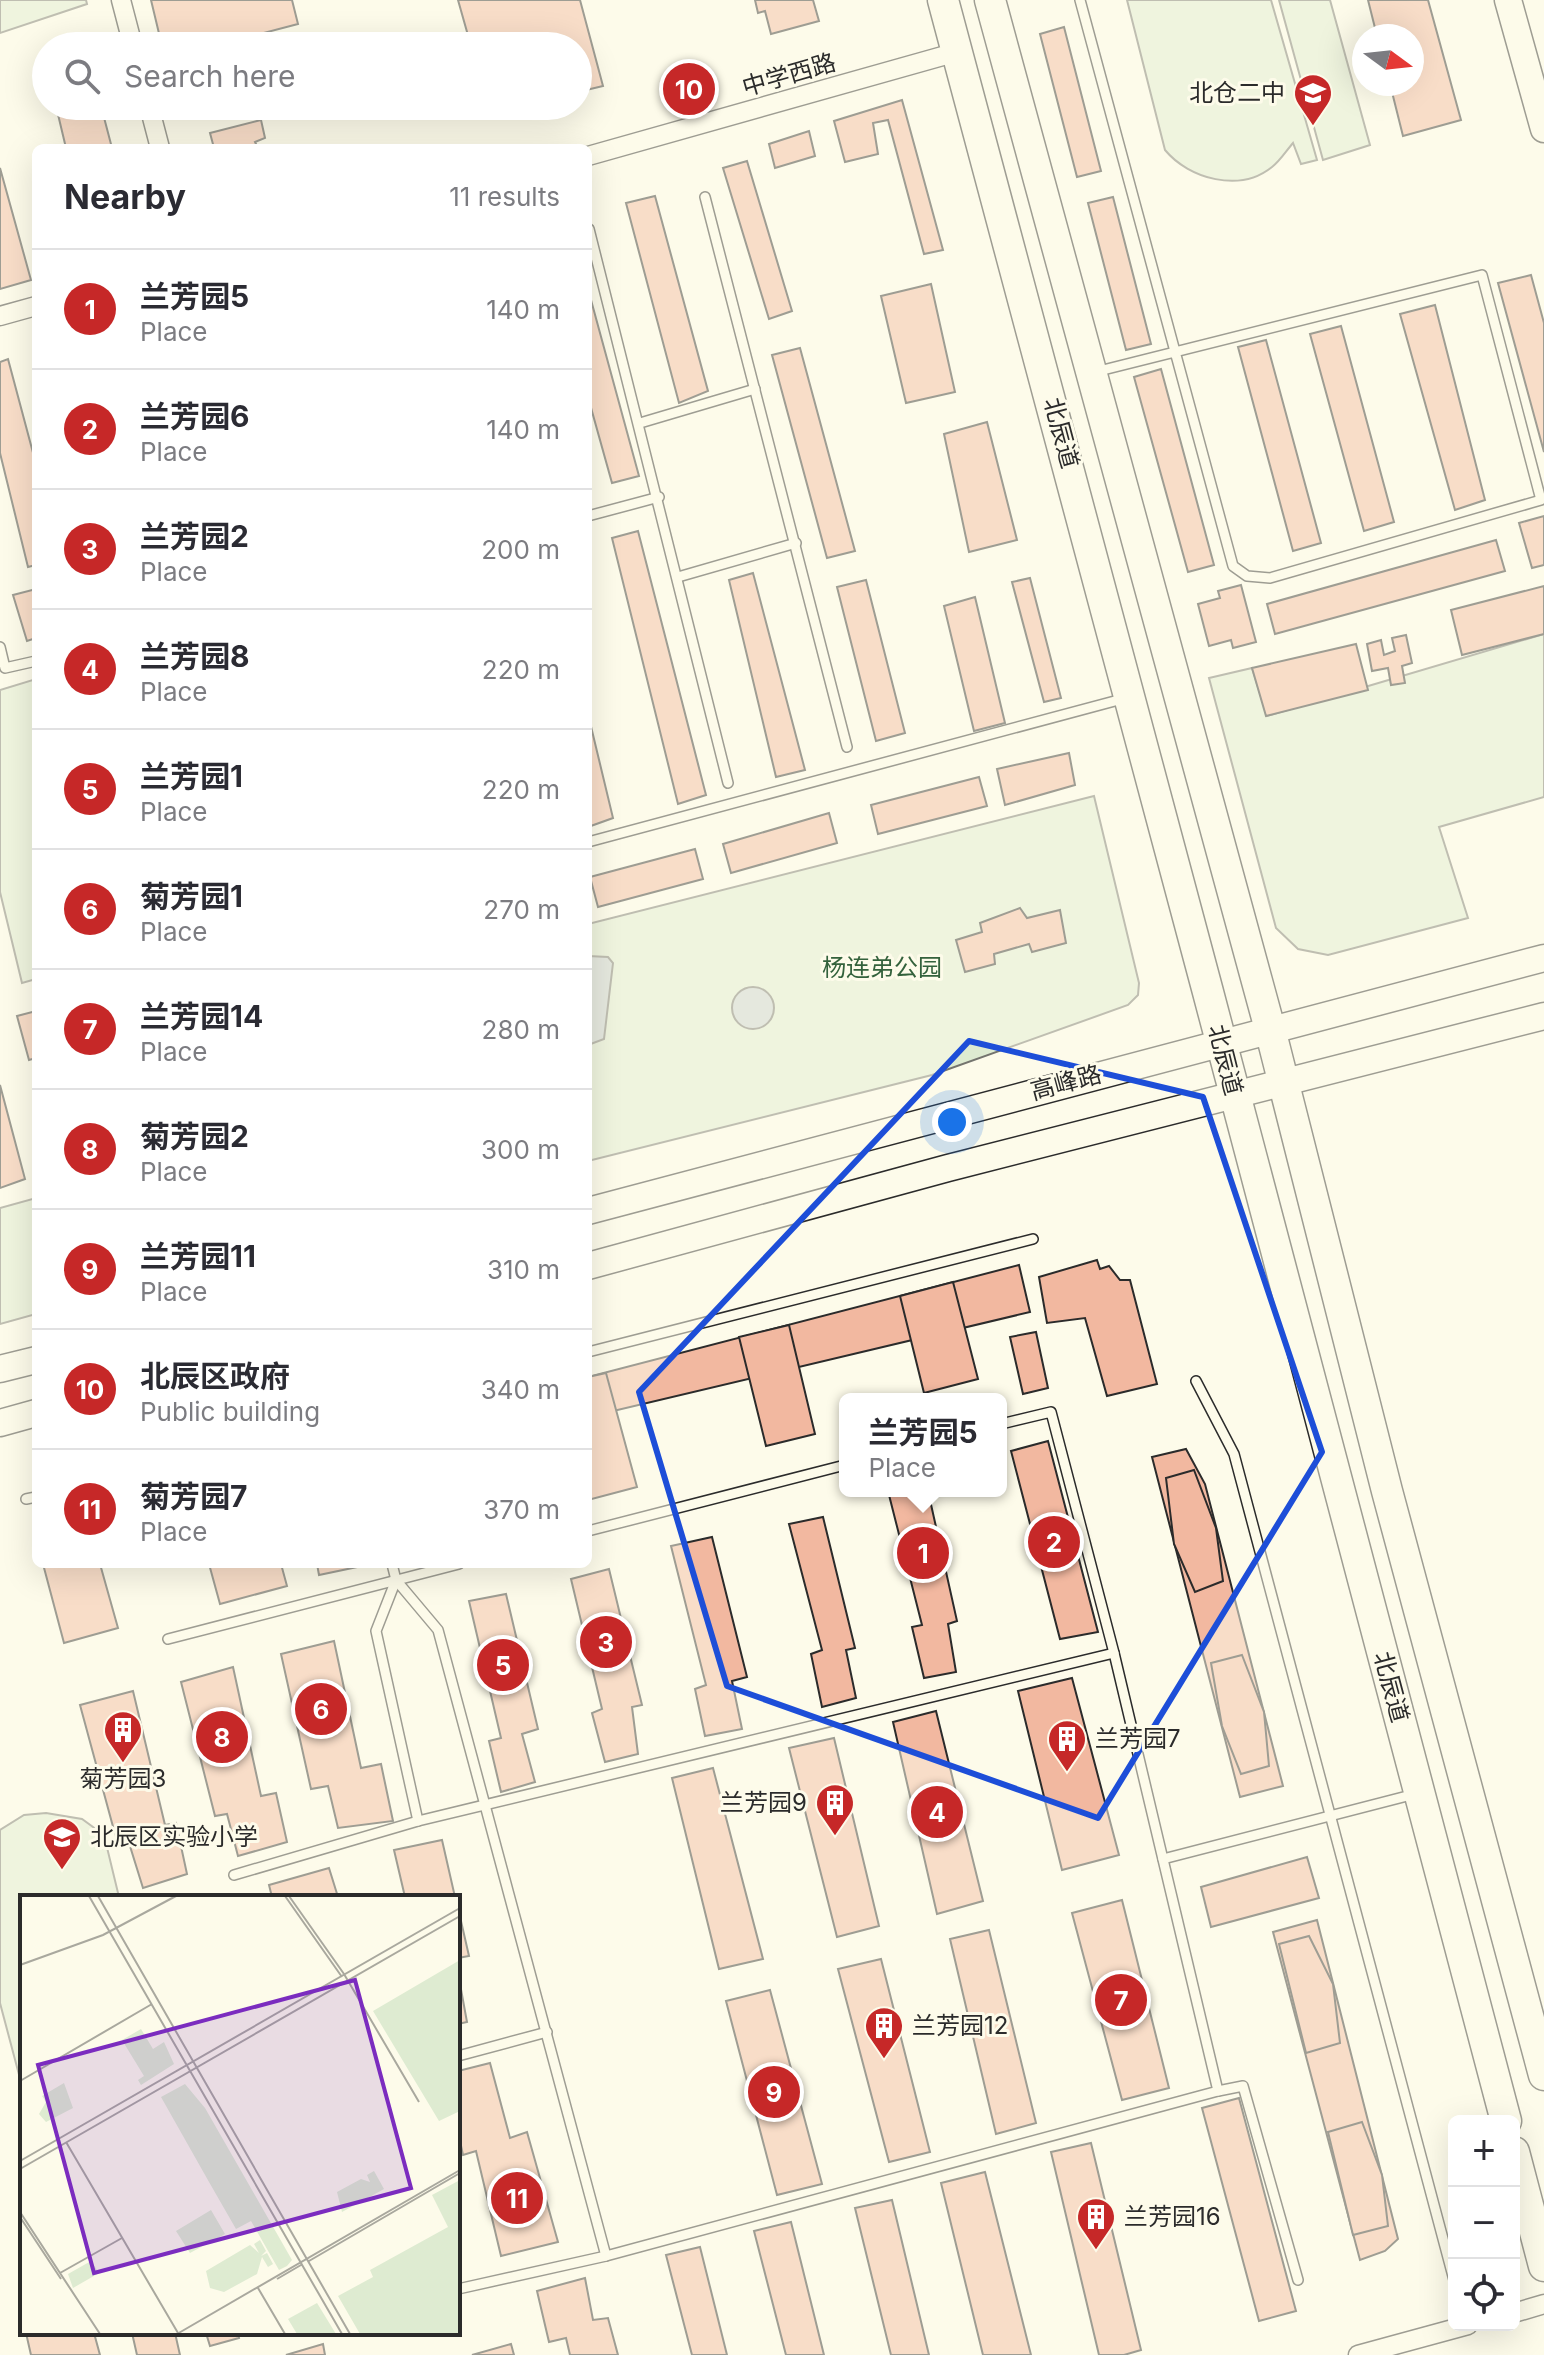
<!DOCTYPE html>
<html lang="en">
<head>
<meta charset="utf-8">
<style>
	:root { --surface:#fff; --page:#f2f2f3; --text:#2b2b33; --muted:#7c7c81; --line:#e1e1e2; --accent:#c62828 }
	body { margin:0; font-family:Inter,"Noto Sans SC",sans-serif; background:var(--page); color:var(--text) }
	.controls { position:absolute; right:24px; bottom:24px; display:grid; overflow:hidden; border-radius:12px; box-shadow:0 8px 32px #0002 }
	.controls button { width:72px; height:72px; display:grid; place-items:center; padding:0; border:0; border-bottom:2px solid var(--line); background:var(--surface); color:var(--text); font:40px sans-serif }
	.compass { position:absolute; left:1352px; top:24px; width:72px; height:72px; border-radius:50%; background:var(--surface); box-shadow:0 8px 32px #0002; rotate:105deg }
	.you { position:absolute; left:952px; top:1122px; width:28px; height:28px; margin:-20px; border:6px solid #fff; border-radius:50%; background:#1a73e8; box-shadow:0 0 0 12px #1a73e833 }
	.badge { display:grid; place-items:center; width:52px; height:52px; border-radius:50%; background:var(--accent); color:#fff; font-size:26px; font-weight:700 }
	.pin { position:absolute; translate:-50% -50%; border:4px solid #fff; box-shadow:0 2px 8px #0006 }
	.popup { position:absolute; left:839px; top:1393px; width:168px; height:104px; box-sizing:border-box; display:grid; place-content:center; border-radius:12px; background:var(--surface); filter:drop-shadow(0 2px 6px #0005); font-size:26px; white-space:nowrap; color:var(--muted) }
	.popup b { font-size:30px; color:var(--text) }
	.popup::after { content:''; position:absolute; left:50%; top:100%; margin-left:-16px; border:16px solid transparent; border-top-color:var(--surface) }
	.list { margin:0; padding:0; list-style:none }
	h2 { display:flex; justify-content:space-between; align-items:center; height:104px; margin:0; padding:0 32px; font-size:34px }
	h2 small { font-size:26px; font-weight:400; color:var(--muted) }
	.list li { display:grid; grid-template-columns:52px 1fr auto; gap:24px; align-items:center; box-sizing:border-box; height:120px; padding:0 32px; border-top:2px solid var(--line) }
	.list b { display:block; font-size:30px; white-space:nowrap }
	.list p { margin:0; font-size:26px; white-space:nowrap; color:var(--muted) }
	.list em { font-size:26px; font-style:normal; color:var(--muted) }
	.icon { flex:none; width:44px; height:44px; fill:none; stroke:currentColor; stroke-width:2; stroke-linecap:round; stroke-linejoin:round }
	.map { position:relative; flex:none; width:1544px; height:2355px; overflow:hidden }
	.search { position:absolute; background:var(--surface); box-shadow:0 8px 32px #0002; left:32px; top:32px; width:560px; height:88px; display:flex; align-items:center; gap:20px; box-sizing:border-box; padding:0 28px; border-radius:44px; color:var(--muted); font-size:30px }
	.panel { position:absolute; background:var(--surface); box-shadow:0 8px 32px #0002; left:32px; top:144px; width:560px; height:1424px; border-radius:12px }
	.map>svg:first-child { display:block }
	.green { fill:#deebd1; stroke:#74746e; stroke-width:2 }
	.water { fill:#c7d0d0; stroke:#74746e; stroke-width:2 }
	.building { fill:#f2b8a0; stroke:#2b2b2b; stroke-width:2 }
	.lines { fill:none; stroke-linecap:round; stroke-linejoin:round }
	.lane-casing { stroke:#2b2b2b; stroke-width:12 }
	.street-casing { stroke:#2b2b2b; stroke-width:21 }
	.secondary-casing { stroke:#2b2b2b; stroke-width:29 }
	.primary-casing { stroke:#2b2b2b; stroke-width:33 }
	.lane { stroke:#fdfbea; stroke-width:9 }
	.street { stroke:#fdfbea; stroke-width:18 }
	.secondary { stroke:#fdfbea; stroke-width:26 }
	.primary { stroke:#fdfbea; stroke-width:30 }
	.marked { fill:none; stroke:#1d4ed8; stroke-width:6; stroke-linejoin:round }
	.labels { text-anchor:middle; stroke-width:6; stroke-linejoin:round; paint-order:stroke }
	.street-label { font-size:24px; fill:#2b2b2b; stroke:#fdfbea }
	.poi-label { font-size:24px; fill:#2b2b2b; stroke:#fdfbea; text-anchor:start }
	.park-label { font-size:24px; fill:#34623c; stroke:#fdfbea }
	.inset-road { fill:none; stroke:#a9a89e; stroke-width:2 }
	.view { fill:#7b2cbf; fill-opacity:0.15; stroke:#7b2cbf; stroke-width:4 }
	.inset-edge { fill:none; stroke:#2b2b2b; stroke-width:4 }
</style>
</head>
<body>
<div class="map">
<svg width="1544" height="2355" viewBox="0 0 1544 2355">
	<rect width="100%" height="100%" fill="#fdfbea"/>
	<g class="green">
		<polygon points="0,0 86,0 87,4 0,33"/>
		<path d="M1127 0H1271L1317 160 1301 164 1293 143C1286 151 1280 161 1272 167 1240 193 1189 179 1165 150Z"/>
		<polygon points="1279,0 1330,0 1370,145 1323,160"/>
		<polygon points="1544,634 1544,797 1439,827 1468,918 1328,955 1298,949 1276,928 1209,678 1252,668 1267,716"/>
		<polygon points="36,679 36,979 22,983 0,892 0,690"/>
		<polygon points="1094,796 1139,983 1138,995 1128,1005 932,1075 588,1161 588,924"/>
		<polygon points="36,1198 36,1314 0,1324 0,1208"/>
		<polygon points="46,1813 82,1819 104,1835 119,1897 22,1897 22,2086 0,2003 0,1830 24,1815"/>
	</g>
	<g class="water">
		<polygon points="588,956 608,957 613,963 604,1039 588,1045"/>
		<circle cx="753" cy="1008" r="21"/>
	</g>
	<g class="building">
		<polygon points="151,0 292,0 298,24 214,46 162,46"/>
		<polygon points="458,0 580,0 603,86 578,92 578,46 471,46"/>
		<polygon points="755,0 813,0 819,21 771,34 765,11 758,13"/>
		<polygon points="1368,0 1428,0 1461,120 1403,136 1390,84 1412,84 1412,36 1377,36"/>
		<polygon points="1064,27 1101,171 1077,177 1040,34"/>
		<polygon points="902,100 943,250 924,254 888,120 873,123 878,154 845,162 834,121"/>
		<polygon points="56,106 101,106 112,148 66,148"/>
		<polygon points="488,106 525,106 491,115"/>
		<polygon points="261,120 265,138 255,142 258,148 214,148 210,133"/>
		<polygon points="809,131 815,156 775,168 769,144"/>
		<polygon points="747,161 792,311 769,319 723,168"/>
		<polygon points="0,168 31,280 0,289"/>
		<polygon points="655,196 708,391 679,403 626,203"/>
		<polygon points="1113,197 1151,344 1126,350 1088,203"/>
		<polygon points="1531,275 1544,323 1544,452 1498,283"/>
		<polygon points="931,284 955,392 906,403 881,296"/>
		<polygon points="588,289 639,476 612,483 588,397"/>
		<polygon points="1435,305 1485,500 1455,510 1400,314"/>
		<polygon points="1341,326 1394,522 1364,531 1310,334"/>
		<polygon points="1266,340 1321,543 1293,551 1238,347"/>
		<polygon points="800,348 855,551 827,558 772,355"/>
		<polygon points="8,359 36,464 36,565 28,567 0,453 0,362"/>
		<polygon points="1161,369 1214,565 1188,572 1134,377"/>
		<polygon points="987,422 1017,540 969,552 944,434"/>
		<polygon points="1544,516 1544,565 1532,568 1519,523"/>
		<polygon points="638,531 706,795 678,804 612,538"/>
		<polygon points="1496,540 1505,571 1275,634 1267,604"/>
		<polygon points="753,573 805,770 776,777 729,580"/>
		<polygon points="1030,578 1061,698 1044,702 1012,582"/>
		<polygon points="866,580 905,733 876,741 837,587"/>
		<polygon points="1241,585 1256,642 1233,648 1231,640 1209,646 1198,604 1220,598 1218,591"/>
		<polygon points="1544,586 1544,634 1462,655 1451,610"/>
		<polygon points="36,589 36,638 27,641 13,595"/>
		<polygon points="975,597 1005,723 974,731 944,606"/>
		<polygon points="1406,635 1412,663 1402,666 1405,683 1391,685 1388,668 1372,671 1367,644 1381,640 1384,655 1395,651 1392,638"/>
		<polygon points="1356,644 1368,690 1266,716 1252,668"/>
		<polygon points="588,714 613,818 588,827"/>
		<polygon points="1069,753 1075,785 1005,805 997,769"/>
		<polygon points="979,777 987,806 878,834 871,805"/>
		<polygon points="829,813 837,843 731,873 723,844"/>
		<polygon points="695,849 703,879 598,907 590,877"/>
		<polygon points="1020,908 1027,918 1060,910 1066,943 1032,952 1029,944 994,954 995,964 965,972 956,940 982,932 980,923"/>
		<polygon points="36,1011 36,1058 29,1060 17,1016"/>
		<polygon points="0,1085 25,1179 0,1188"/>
		<polygon points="1097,1260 1100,1269 1109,1266 1120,1280 1130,1280 1157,1384 1107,1396 1085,1318 1047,1323 1039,1277"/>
		<polygon points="1019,1265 1030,1312 588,1417 588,1377"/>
		<polygon points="953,1282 978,1379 924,1393 900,1296"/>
		<polygon points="789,1325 815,1434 766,1446 739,1337"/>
		<polygon points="1036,1332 1048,1388 1023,1394 1010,1337"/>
		<polygon points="606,1373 637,1487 588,1500 588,1377"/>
		<polygon points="1048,1441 1098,1632 1060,1639 1011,1451"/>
		<polygon points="1186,1449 1205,1484 1283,1786 1240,1797 1152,1457"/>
		<polygon points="1194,1470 1216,1528 1223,1581 1195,1592 1174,1544 1166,1478"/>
		<polygon points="888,1491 928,1491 957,1621 948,1624 956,1672 924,1678 912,1627 922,1625"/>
		<polygon points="823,1517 855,1648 846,1650 856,1698 822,1707 811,1654 822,1650 789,1524"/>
		<polygon points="712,1537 747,1677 732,1681 742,1729 705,1736 695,1689 706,1685 671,1546"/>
		<polygon points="43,1564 100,1564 118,1628 64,1643"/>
		<polygon points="209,1564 281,1564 287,1586 220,1604"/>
		<polygon points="317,1564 361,1564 362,1566 319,1575"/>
		<polygon points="609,1569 642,1705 632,1707 638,1754 605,1762 592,1713 602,1709 571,1579"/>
		<polygon points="506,1594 538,1729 522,1734 535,1782 501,1792 489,1741 501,1738 469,1601"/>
		<polygon points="334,1641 361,1768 381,1764 393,1821 338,1828 328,1786 311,1789 281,1654"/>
		<polygon points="1242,1655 1264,1712 1269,1766 1241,1774 1222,1726 1211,1663"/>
		<polygon points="233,1667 261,1796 276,1793 287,1842 238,1856 227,1814 215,1816 181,1682"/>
		<polygon points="1072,1678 1119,1855 1062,1870 1018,1691"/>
		<polygon points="133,1691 165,1825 176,1823 187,1874 143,1888 129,1843 118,1845 80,1705"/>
		<polygon points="936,1711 983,1901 937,1914 893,1722"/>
		<polygon points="834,1738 879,1926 837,1937 789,1748"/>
		<polygon points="713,1768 763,1959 719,1969 672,1778"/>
		<polygon points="442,1840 455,1897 405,1897 394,1850"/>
		<polygon points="1307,1857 1319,1898 1211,1927 1201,1887"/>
		<polygon points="329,1868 338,1897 272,1897 269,1885"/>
		<polygon points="1122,1900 1169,2088 1122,2100 1072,1913"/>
		<polygon points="458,1908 469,1956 458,1958"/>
		<polygon points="1317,1920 1398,2239 1385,2251 1360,2260 1273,1932"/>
		<polygon points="989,1930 1036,2123 996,2134 950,1939"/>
		<polygon points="1309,1936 1333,1984 1340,2043 1306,2053 1279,1944"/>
		<polygon points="881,1959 930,2152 889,2162 838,1969"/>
		<polygon points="458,1973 467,2022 458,2024"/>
		<polygon points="770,1990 822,2184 777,2195 726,2001"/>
		<polygon points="490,2063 510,2138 527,2132 558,2242 501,2256 476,2151 463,2155 458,2132 458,2071"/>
		<polygon points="1239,2098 1296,2311 1259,2321 1202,2108"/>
		<polygon points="1362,2122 1382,2175 1388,2226 1353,2235 1328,2132"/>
		<polygon points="1091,2143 1141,2350 1124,2355 1099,2355 1051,2152"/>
		<polygon points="985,2172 1031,2355 983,2355 941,2183"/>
		<polygon points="892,2200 929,2355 891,2355 855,2208"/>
		<polygon points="791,2222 824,2355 786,2355 754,2231"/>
		<polygon points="700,2247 727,2355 692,2355 666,2255"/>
		<polygon points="585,2278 593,2320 608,2318 618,2355 570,2355 566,2338 549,2342 537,2291"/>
		<polygon points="26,2333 94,2333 100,2355 31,2355"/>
		<polygon points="132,2333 175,2333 180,2355 137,2355"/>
		<polygon points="206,2333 238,2333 239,2338 210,2346"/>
		<polygon points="323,2344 325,2355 286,2355"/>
		<polygon points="511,2344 514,2355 472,2355"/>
	</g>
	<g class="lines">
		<g class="lane-casing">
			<g id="lane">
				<polyline points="1080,0 1233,566 1247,576 1270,578 1541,500 1482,275 1095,372"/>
				<polyline points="705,197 847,747"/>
				<polyline points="589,229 728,783"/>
				<polyline points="640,423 755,389"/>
				<polyline points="588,516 659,497"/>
				<polyline points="678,577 796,543"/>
				<polyline points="0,647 5,668 36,661"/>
				<polyline points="588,842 1126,698"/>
				<polyline points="588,1352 1033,1239"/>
				<polyline points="1196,1381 1234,1454 1454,2280"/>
				<polyline points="26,1499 36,1497"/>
				<polyline points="588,1531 845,1465"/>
				<polyline points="392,1564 396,1580 376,1631 418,1821"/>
				<polyline points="396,1580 438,1630 606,2256"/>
				<polyline points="168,1639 459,1564"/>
				<polyline points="1163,1859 1415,1794"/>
				<polyline points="234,1875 418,1821 1114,1653"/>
				<polyline points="458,2056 547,2032"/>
				<polyline points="1218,2091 1243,2086 1298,2280"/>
				<polyline points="458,2289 606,2256 1218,2091 1114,1653 1051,1412 1001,1424"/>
			</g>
		</g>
		<g class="street-casing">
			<g id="street">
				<polyline points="121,0 133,46"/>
				<polyline points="149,106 160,148"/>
				<polyline points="588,156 957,52"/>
				<polyline points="0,316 36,306"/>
				<polyline points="1514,2313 1544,2304"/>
				<polyline points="1358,2355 1468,2325"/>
			</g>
		</g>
		<g class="secondary-casing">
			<g id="secondary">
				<polyline points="1508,0 1544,129"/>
				<polyline points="588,1211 1544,958"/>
				<polyline points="588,1266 948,1168 1544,1016"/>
				<polyline points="0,1369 36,1360"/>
				<polyline points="0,1423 36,1413"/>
			</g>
		</g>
		<g class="primary-casing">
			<g id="primary">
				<path d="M943 0C1134 706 1319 1414 1506 2121"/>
				<polyline points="990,0 1270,1029 1387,1491 1544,2075"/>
				<polyline points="1514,2152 1544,2266"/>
			</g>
		</g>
		<use href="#lane" class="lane"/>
		<use href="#street" class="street"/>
		<use href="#secondary" class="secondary"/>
		<use href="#primary" class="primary"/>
	</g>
	<path d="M0 0H1544V2355H0ZM969 1041 1203 1097 1322 1452 1098 1818 727 1686 639 1392Z" fill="#fdfbea" fill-opacity=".55" fill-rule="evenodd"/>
	<path class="marked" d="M969 1041 1203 1097 1322 1452 1098 1818 727 1686 639 1392Z"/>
	<defs>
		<g id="school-pin" transform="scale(2)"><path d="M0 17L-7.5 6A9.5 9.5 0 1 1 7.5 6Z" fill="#c62828" stroke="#fdfbea"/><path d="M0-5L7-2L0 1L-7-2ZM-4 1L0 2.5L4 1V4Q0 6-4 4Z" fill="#fff"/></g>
		<g id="building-pin" transform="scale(2)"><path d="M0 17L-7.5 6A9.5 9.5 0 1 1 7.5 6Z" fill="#c62828" stroke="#fdfbea"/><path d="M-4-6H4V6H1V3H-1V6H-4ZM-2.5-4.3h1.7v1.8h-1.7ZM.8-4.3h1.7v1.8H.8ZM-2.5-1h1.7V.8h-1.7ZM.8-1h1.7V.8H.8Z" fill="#fff"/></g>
	</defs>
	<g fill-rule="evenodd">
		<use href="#school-pin" x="1313" y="93"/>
		<use href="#building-pin" x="123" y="1730"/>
		<use href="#building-pin" x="1067" y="1739"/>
		<use href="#building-pin" x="835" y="1803"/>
		<use href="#school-pin" x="62" y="1837"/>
		<use href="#building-pin" x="884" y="2026"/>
		<use href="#building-pin" x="1096" y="2217"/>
	</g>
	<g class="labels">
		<g class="street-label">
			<text transform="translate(789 75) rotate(-16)" y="8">中学西路</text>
			<text transform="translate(1061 433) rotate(75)" y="8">北辰道</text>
			<text transform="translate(1225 1060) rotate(76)" y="8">北辰道</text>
			<text transform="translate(1066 1083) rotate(-15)" y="8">高峰路</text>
			<text transform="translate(1391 1687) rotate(75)" y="8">北辰道</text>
		</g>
		<g class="poi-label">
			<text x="1285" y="101" text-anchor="end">北仓二中</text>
			<text x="1095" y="1747">兰芳园7</text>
			<text x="123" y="1787" text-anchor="middle">菊芳园3</text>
			<text x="807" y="1811" text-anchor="end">兰芳园9</text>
			<text x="90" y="1845">北辰区实验小学</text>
			<text x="912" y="2034">兰芳园12</text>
			<text x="1124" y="2225">兰芳园16</text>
		</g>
		<g class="park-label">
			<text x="882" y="976">杨连弟公园</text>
		</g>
	</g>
	<g transform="translate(20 1895)">
		<rect width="440" height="440" fill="#fdfbea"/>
		<path d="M440 65V216L419 226 353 116ZM121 134 133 154 144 147 154 169 121 190 118 185 124 181 102 145ZM44 188 53 213 26 227 19 219 26 207 22 201ZM165 189 185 213 272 365 267 371 259 375 231 326 216 334 189 287 141 202ZM354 276 364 294 322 317 317 297 341 284 350 287 347 280ZM440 285V439H340L318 401 353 382 350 375 428 332 412 300ZM191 315 205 339 170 358 156 336ZM240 345 246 356 241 361 247 358 253 369 248 372 242 362 237 379 204 397 190 393 186 376 230 350 239 358 234 349ZM71 366 79 378 53 393 48 379ZM297 408 316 439H277L268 424Z" fill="#deebd1"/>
		<path class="inset-road" d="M69 1 322 439M78 1 330 439M265 1 322 82M269 1 324 79 399 207M0 70 83 40 156 1M0 186 132 109M46 247 158 438M0 266 440 13M0 274 440 21M0 317 80 439M0 322 41 384M289 366 440 278M40 378 102 343M257 384 281 370M238 393 265 439M157 439 440 275"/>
		<path class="view" d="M335 85 391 293 74 378 18 170Z"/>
		<rect width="440" height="440" class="inset-edge"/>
	</g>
</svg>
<div class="controls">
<button>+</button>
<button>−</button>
<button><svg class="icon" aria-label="locate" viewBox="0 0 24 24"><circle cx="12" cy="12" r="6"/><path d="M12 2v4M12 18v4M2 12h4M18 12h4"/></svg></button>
</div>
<svg class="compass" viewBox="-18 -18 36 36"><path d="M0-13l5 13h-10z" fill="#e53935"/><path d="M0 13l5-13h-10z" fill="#7c7c81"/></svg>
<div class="you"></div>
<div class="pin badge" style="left:923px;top:1553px">1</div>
<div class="popup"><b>兰芳园5</b>Place</div>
<div class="pin badge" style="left:1054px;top:1542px">2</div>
<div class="pin badge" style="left:606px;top:1642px">3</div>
<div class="pin badge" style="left:937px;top:1812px">4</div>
<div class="pin badge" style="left:503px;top:1665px">5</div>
<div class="pin badge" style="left:321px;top:1709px">6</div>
<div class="pin badge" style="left:1121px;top:2000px">7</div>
<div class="pin badge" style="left:222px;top:1737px">8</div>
<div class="pin badge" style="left:774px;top:2092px">9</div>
<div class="pin badge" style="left:689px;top:89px">10</div>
<div class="pin badge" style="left:517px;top:2198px">11</div>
<div class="search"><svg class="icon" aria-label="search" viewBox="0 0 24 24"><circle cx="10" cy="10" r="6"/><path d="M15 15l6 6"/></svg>Search here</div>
<section class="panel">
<h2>Nearby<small>11 results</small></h2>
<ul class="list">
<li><span class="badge">1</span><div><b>兰芳园5</b><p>Place</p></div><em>140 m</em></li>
<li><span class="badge">2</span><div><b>兰芳园6</b><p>Place</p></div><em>140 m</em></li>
<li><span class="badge">3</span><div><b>兰芳园2</b><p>Place</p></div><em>200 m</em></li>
<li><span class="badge">4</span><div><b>兰芳园8</b><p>Place</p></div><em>220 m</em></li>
<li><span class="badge">5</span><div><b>兰芳园1</b><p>Place</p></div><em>220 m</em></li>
<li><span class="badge">6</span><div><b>菊芳园1</b><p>Place</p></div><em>270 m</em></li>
<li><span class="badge">7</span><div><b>兰芳园14</b><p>Place</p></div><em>280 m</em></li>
<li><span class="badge">8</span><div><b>菊芳园2</b><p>Place</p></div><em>300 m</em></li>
<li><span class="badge">9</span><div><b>兰芳园11</b><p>Place</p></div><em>310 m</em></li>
<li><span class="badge">10</span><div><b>北辰区政府</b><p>Public building</p></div><em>340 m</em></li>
<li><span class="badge">11</span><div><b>菊芳园7</b><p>Place</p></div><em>370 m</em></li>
</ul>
</section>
</div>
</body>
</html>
